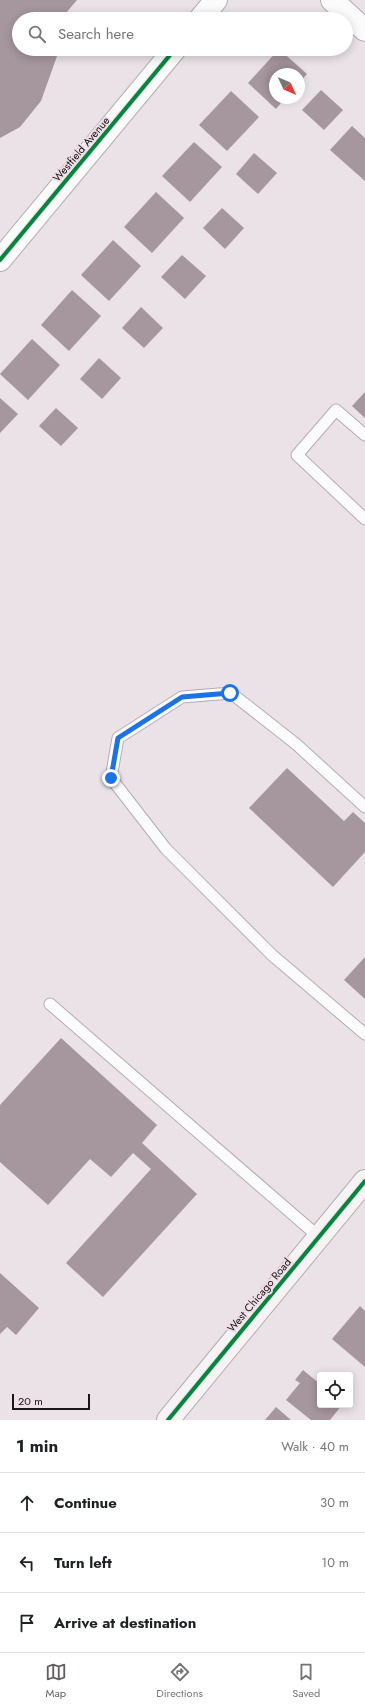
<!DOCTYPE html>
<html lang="en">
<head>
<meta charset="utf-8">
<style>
	:root { --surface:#fff; --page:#f2f2f2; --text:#202124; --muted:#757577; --line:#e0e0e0; --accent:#635d5f }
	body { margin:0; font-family:Jost,sans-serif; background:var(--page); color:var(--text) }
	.controls { position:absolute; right:12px; bottom:12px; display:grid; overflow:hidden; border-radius:4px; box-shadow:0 2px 10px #0003 }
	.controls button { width:36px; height:36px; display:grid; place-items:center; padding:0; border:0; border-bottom:1px solid var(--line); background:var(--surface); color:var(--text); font:20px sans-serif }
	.compass { position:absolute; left:269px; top:68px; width:36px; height:36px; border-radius:50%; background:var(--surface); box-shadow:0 2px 10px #0003; rotate:134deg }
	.scale { position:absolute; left:12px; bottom:10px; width:78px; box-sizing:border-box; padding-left:4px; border:2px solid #1a1517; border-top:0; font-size:11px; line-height:14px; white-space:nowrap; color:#1a1517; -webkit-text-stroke:3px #eedee6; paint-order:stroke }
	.stop { position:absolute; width:12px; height:12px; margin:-9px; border:3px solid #1a73e8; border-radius:50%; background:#fff }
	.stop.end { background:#1a73e8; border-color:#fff; box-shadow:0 1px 4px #0008 }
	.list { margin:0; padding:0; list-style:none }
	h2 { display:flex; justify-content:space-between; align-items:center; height:52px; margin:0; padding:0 16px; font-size:17px }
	h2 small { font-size:13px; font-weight:400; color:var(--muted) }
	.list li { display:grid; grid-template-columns:26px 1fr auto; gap:12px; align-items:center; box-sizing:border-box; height:60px; padding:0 16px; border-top:1px solid var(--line) }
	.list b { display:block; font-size:15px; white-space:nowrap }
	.list em { font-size:13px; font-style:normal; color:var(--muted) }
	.icon { flex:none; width:22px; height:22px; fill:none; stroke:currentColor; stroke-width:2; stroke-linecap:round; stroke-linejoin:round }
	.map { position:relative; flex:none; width:365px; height:1420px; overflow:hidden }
	.search { position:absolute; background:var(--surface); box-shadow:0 2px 10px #0003; left:12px; right:12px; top:12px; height:44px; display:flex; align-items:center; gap:10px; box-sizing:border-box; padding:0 14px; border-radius:22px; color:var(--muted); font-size:15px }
	.sheet { height:232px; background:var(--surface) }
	nav { display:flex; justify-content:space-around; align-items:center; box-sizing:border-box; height:56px; border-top:1px solid var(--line); background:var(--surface); font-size:11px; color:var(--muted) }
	nav a { display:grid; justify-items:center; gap:2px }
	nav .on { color:var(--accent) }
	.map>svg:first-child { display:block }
	.building { fill:#a6969e }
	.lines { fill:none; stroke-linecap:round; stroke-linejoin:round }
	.lane-casing { stroke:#b4adb0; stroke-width:13 }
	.street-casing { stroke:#b4adb0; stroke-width:24 }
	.secondary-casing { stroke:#b4adb0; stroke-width:24 }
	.lane { stroke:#fcfbfb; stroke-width:11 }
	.street { stroke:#fcfbfb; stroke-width:22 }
	.secondary { stroke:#f7f2f4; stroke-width:22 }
	.cycleway-casing { stroke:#eedee6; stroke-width:6 }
	.cycleway { stroke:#00873e; stroke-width:4 }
	.route { stroke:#1a73e8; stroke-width:5 }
	.labels { text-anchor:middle; stroke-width:4; stroke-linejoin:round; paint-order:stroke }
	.street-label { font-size:11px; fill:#1a1517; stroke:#eedee6 }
</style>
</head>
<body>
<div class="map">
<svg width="365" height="1420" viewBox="0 0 365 1420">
	<rect width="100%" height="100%" fill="#eae2e6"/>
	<g class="building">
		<polygon points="0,0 77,0 61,19 19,19 19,49 48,49 57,56 41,101 20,127 0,138"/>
		<polygon points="279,49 307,74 299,83 299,74 275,74 275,98 285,98 276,109 248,83"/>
		<polygon points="321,90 343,110 324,130 302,110"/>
		<polygon points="231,91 259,117 227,151 199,125"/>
		<polygon points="352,126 365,138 365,181 330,150"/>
		<polygon points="194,142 222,167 190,202 162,176"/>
		<polygon points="254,153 277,173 258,194 236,174"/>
		<polygon points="156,192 184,218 152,253 124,227"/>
		<polygon points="222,208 244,228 225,249 203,228"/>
		<polygon points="113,240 141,266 109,301 81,275"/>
		<polygon points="182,255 206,276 185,299 161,277"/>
		<polygon points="72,290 101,316 69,351 41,325"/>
		<polygon points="141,307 163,328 144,348 122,328"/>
		<polygon points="32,339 60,365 28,400 0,374"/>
		<polygon points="99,358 121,378 102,399 80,379"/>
		<polygon points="365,392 365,418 352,406"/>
		<polygon points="0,398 18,414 0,433"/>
		<polygon points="56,408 78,428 61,446 39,426"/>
		<polygon points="287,768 344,821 353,812 365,823 365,852 333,887 249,808"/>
		<polygon points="365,957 365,999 344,980"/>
		<polygon points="61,1038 157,1125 142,1143 197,1194 103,1297 66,1263 151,1169 133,1153 111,1177 90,1159 48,1205 0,1162 0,1105"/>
		<polygon points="0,1273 39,1308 16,1335 7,1327 0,1334"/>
		<polygon points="360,1306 365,1311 365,1367 332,1339"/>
		<polygon points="303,1370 320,1384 320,1405 342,1405 330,1420 311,1420 286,1400 300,1383 295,1380"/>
		<polygon points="276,1407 291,1420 265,1420"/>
	</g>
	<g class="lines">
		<g class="lane-casing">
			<g id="lane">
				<polyline points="365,435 336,410 297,455 365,519"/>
				<polyline points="365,807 296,744 231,693 182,697 118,738 111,778 166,849 272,955 365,1034"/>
				<polyline points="50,1004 319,1237"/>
			</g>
		</g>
		<g class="street-casing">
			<g id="street">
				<polyline points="332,0 365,30"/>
				<polyline points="200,19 216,0"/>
				<polyline points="0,260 175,49"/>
			</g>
		</g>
		<g class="secondary-casing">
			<polyline id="secondary" points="168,1420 365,1181"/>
		</g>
		<use href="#lane" class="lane"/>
		<use href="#street" class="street"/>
		<use href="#secondary" class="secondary"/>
		<g class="cycleway-casing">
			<g id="cycleway">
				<polyline points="0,260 175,49"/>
				<polyline points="168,1420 365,1181"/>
			</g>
		</g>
		<use href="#cycleway" class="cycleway"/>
	</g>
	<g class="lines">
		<polyline class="route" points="111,778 118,738 182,697 230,693"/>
	</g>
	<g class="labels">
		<g class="street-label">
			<text transform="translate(81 149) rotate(-50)" y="4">Westfield Avenue</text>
			<text transform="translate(259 1295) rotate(-50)" y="4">West Chicago Road</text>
		</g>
	</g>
</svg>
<div class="controls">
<button><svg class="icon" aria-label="locate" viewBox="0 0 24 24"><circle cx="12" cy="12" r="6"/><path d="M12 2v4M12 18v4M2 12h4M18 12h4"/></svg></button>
</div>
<svg class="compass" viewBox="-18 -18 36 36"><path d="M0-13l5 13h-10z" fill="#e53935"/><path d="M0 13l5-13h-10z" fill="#757577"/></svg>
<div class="scale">20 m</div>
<div class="stop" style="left:230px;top:693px"></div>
<div class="stop end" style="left:111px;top:778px"></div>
<div class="search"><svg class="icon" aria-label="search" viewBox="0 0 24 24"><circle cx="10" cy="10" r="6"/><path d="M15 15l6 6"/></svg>Search here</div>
</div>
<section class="sheet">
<h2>1 min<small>Walk · 40 m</small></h2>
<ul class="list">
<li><svg class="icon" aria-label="ahead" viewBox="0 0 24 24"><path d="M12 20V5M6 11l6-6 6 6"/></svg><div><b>Continue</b></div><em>30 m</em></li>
<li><svg class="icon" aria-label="left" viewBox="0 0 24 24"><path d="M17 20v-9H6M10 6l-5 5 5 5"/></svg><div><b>Turn left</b></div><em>10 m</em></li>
<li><svg class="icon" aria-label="arrive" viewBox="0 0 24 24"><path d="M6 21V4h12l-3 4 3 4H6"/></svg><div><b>Arrive at destination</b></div></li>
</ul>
</section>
<nav>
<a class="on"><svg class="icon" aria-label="map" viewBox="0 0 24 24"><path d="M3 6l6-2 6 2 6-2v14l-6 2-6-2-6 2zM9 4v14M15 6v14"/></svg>Map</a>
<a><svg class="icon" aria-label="directions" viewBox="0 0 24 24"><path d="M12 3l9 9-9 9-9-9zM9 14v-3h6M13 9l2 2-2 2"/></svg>Directions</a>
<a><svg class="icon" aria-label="saved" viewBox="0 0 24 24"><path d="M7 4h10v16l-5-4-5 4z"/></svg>Saved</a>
</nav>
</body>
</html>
